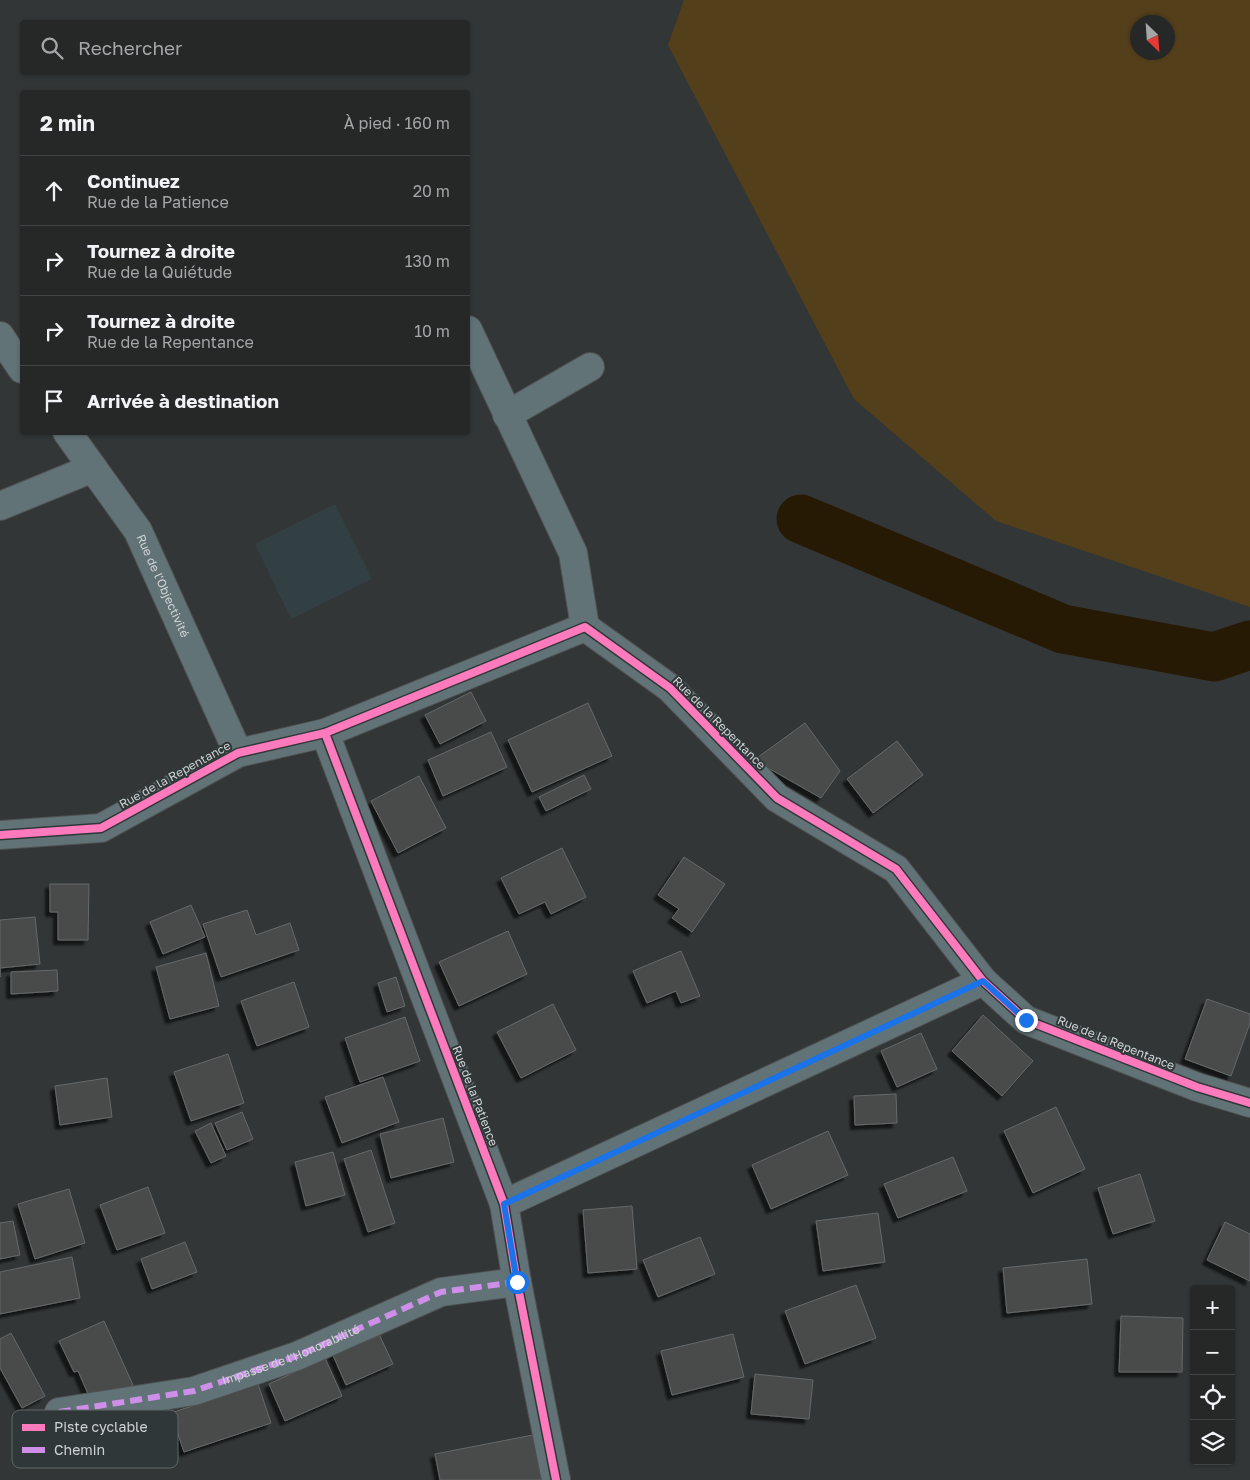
<!DOCTYPE html>
<html lang="fr">
<head>
<meta charset="utf-8">
<style>
	:root { --surface:#262828; --page:#2e3030; --text:#f1f3f6; --muted:#a4a6a8; --line:#424445 }
	body { margin:0; font-family:"Golos Text",sans-serif; background:var(--page); color:var(--text) }
	.controls { position:absolute; right:15px; bottom:15px; display:grid; overflow:hidden; border-radius:5px; box-shadow:0 1px 4px #0004 }
	.controls button { width:45px; height:45px; display:grid; place-items:center; padding:0; border:0; border-bottom:1px solid var(--line); background:var(--surface); color:var(--text); font:25px sans-serif }
	.compass { position:absolute; left:1130px; top:15px; width:45px; height:45px; border-radius:50%; background:var(--surface); box-shadow:0 1px 4px #0004; rotate:155deg }
	.stop { position:absolute; width:15px; height:15px; margin:-11px; border:4px solid #1a73e8; border-radius:50%; background:#fff }
	.stop.end { background:#1a73e8; border-color:#fff; box-shadow:0 1px 5px #0008 }
	.list { margin:0; padding:0; list-style:none }
	h2 { display:flex; justify-content:space-between; align-items:center; height:65px; margin:0; padding:0 20px; font-size:21px }
	h2 small { font-size:16px; font-weight:400; color:var(--muted) }
	.list li { display:grid; grid-template-columns:32px 1fr auto; gap:15px; align-items:center; box-sizing:border-box; height:70px; padding:0 20px; border-top:1px solid var(--line) }
	.list b { display:block; font-size:19px; white-space:nowrap }
	.list p { margin:0; font-size:16px; white-space:nowrap; color:var(--muted) }
	.list em { font-size:16px; font-style:normal; color:var(--muted) }
	.icon { flex:none; width:28px; height:28px; fill:none; stroke:currentColor; stroke-width:2; stroke-linecap:round; stroke-linejoin:round }
	.map { position:relative; flex:none; width:1250px; height:1480px; overflow:hidden }
	.search { position:absolute; background:var(--surface); box-shadow:0 1px 4px #0004; left:20px; top:20px; width:450px; height:55px; display:flex; align-items:center; gap:12px; box-sizing:border-box; padding:0 18px; border-radius:5px; color:var(--muted); font-size:19px }
	.panel { position:absolute; background:var(--surface); box-shadow:0 1px 4px #0004; left:20px; top:90px; width:450px; height:345px; border-radius:5px }
	.map>svg:first-child { display:block }
	.built { fill:#334043 }
	.green { fill:#543f1b; fill-rule:evenodd }
	.lines { fill:none; stroke-linecap:round; stroke-linejoin:round }
	.river { stroke:#271a05; stroke-width:49 }
	.building { fill:#494b4c; stroke:#656969; filter:url(#shadow) }
	.minor-casing { stroke:#4f5152; stroke-width:30 }
	.minor { stroke:#627377; stroke-width:28 }
	.quiet { stroke:#ce8fe9; stroke-width:6; stroke-dasharray:12 6; stroke-linecap:butt }
	.cycleway-casing { stroke:#303738; stroke-width:11 }
	.cycleway { stroke:#fd7abc; stroke-width:8 }
	.route { stroke:#1a73e8; stroke-width:6 }
	.labels { text-anchor:middle; stroke-width:4; stroke-linejoin:round; paint-order:stroke }
	.street-label { font-size:12px; fill:#cfd3d4; stroke:#303738 }
	.key { fill:#303738; stroke:#606667; stroke-width:1 }
	.key-label { font-size:14px; fill:#cfd3d4 }
</style>
</head>
<body>
<div class="map">
<svg width="1250" height="1480" viewBox="0 0 1250 1480">
	<defs>
		<filter id="shadow"><feDropShadow dx="-4.5" dy="4.5" stdDeviation="1" flood-color="#0009"/></filter>
	</defs>
	<rect width="100%" height="100%" fill="#323636"/>
	<polygon class="built" points="335,504 372,579 291,619 255,544"/>
	<path class="green" d="M684 0H1250V607L996 521 854 399 668 45ZM1138 22H1168V52H1138Z"/>
	<g class="lines">
		<polyline class="river" points="801,519 1063,629 1214,657 1250,645"/>
	</g>
	<g class="building">
		<polygon points="471,692 486,721 440,744 425,715"/>
		<polygon points="588,703 612,756 532,792 508,740"/>
		<polygon points="805,723 840,771 821,798 754,760"/>
		<polygon points="491,732 507,767 443,796 428,760"/>
		<polygon points="897,741 923,775 873,813 847,779"/>
		<polygon points="584,775 591,789 546,811 539,797"/>
		<polygon points="419,776 446,828 398,853 371,801"/>
		<polygon points="562,848 586,897 551,914 545,902 519,914 501,878"/>
		<polygon points="684,857 725,884 692,932 672,918 679,909 658,895"/>
		<polygon points="50,884 89,884 88,940 58,940 58,912 50,912"/>
		<polygon points="191,905 205,937 163,954 150,922"/>
		<polygon points="247,910 256,935 290,923 299,950 221,977 203,924"/>
		<polygon points="35,917 40,964 0,968 0,977 0,920"/>
		<polygon points="508,931 527,974 459,1006 439,962"/>
		<polygon points="681,951 700,996 681,1003 676,991 647,1003 633,971"/>
		<polygon points="206,953 219,1006 170,1019 156,967"/>
		<polygon points="57,970 58,991 11,994 11,972"/>
		<polygon points="396,977 405,1006 387,1012 378,983"/>
		<polygon points="294,982 309,1027 257,1046 241,1001"/>
		<polygon points="1207,999 1250,1014 1250,1023 1231,1076 1185,1059"/>
		<polygon points="553,1004 576,1050 521,1078 497,1032"/>
		<polygon points="983,1015 1033,1061 1002,1096 952,1051"/>
		<polygon points="405,1017 420,1061 360,1082 345,1038"/>
		<polygon points="921,1033 937,1069 897,1087 881,1051"/>
		<polygon points="228,1054 244,1103 191,1121 174,1072"/>
		<polygon points="383,1077 399,1122 342,1143 325,1097"/>
		<polygon points="107,1078 112,1117 60,1125 55,1086"/>
		<polygon points="896,1094 897,1123 855,1125 854,1096"/>
		<polygon points="1056,1107 1085,1169 1033,1193 1004,1131"/>
		<polygon points="242,1112 253,1139 227,1150 215,1123"/>
		<polygon points="443,1118 454,1162 391,1178 380,1134"/>
		<polygon points="211,1123 226,1156 211,1163 195,1131"/>
		<polygon points="828,1131 848,1175 771,1209 752,1165"/>
		<polygon points="371,1150 395,1223 368,1232 344,1159"/>
		<polygon points="333,1152 345,1195 306,1206 295,1162"/>
		<polygon points="953,1157 967,1191 898,1218 884,1184"/>
		<polygon points="1140,1174 1155,1221 1113,1234 1098,1188"/>
		<polygon points="148,1187 165,1233 117,1250 100,1205"/>
		<polygon points="69,1189 85,1243 35,1259 18,1204"/>
		<polygon points="632,1206 637,1269 588,1273 583,1210"/>
		<polygon points="878,1213 885,1262 823,1271 816,1221"/>
		<polygon points="13,1221 20,1255 0,1259 0,1223"/>
		<polygon points="1225,1222 1250,1234 1250,1281 1207,1260"/>
		<polygon points="700,1237 715,1274 658,1297 643,1260"/>
		<polygon points="185,1242 197,1272 152,1289 141,1259"/>
		<polygon points="72,1257 80,1298 0,1314 0,1272"/>
		<polygon points="1087,1259 1092,1304 1007,1313 1003,1268"/>
		<polygon points="856,1285 876,1338 805,1364 785,1311"/>
		<polygon points="1121,1316 1183,1318 1182,1372 1119,1372"/>
		<polygon points="104,1321 133,1385 92,1403 78,1371 74,1372 59,1341"/>
		<polygon points="378,1332 393,1364 346,1385 332,1353"/>
		<polygon points="11,1333 45,1396 22,1408 0,1368 0,1339"/>
		<polygon points="733,1334 744,1377 672,1395 661,1351"/>
		<polygon points="325,1358 342,1396 285,1421 269,1384"/>
		<polygon points="755,1374 813,1380 809,1419 751,1414"/>
		<polygon points="258,1384 271,1423 184,1452 171,1413"/>
		<polygon points="533,1435 542,1480 440,1480 435,1454"/>
	</g>
	<g class="lines">
		<g class="minor-casing">
			<g id="minor">
				<polyline points="468,330 573,553 585,627"/>
				<polyline points="0,336 22,369"/>
				<polyline points="507,415 590,367"/>
				<path id="s1" d="M67 432 138 531 238 753"/>
				<polyline points="0,506 93,468"/>
				<polyline points="325,733 504,1204 517,1282 556,1480"/>
				<polyline points="0,835 101,828 238,753 325,733 585,627 670,688 777,798 896,869 983,981 1026,1020 1197,1087 1250,1103"/>
				<polyline points="504,1204 983,981"/>
				<path id="s2" d="M59 1412 194 1391 297 1356 441 1292 517 1282"/>
			</g>
		</g>
		<use href="#minor" class="minor"/>
		<polyline class="quiet" points="59,1412 194,1391 297,1356 441,1292 517,1282"/>
		<g class="cycleway-casing">
			<g id="cycleway">
				<polyline points="325,733 504,1204 517,1282 556,1480"/>
				<polyline points="0,835 101,828 238,753 325,733 585,627 670,688 777,798 896,869 983,981 1026,1020 1197,1087 1250,1103"/>
			</g>
		</g>
		<use href="#cycleway" class="cycleway"/>
	</g>
	<g class="lines">
		<polyline class="route" points="517,1282 504,1204 983,981 1026,1020"/>
	</g>
	<g class="labels">
		<g class="street-label">
			<text dy="4" stroke="none"><textPath href="#s1" startOffset="182">Rue de l'Objectivité</textPath></text>
			<text transform="translate(719 723) rotate(45)" y="4">Rue de la Repentance</text>
			<text transform="translate(175 775) rotate(-29)" y="4">Rue de la Repentance</text>
			<text transform="translate(1116 1043) rotate(22)" y="4">Rue de la Repentance</text>
			<text transform="translate(475 1096) rotate(69)" y="4">Rue de la Patience</text>
			<text dy="4" stroke="none"><textPath href="#s2" startOffset="240">Impasse de l'Honorabilité</textPath></text>
		</g>
	</g>
	<rect x="12" y="1410" width="166" height="58" rx="8" class="key"/>
	<rect x="22" y="1424" width="23" height="7" fill="#fd7abc"/>
	<rect x="22" y="1447" width="23" height="6" fill="#ce8fe9"/>
	<g class="key-label">
		<text x="54" y="1432">Piste cyclable</text>
		<text x="54" y="1455">Chemin</text>
	</g>
</svg>
<div class="controls">
<button>+</button>
<button>−</button>
<button><svg class="icon" aria-label="locate" viewBox="0 0 24 24"><circle cx="12" cy="12" r="6"/><path d="M12 2v4M12 18v4M2 12h4M18 12h4"/></svg></button>
<button><svg class="icon" aria-label="layers" viewBox="0 0 24 24"><path d="M12 4l9 5-9 5-9-5zM3 14l9 5 9-5"/></svg></button>
</div>
<svg class="compass" viewBox="-18 -18 36 36"><path d="M0-13l5 13h-10z" fill="#e53935"/><path d="M0 13l5-13h-10z" fill="#a4a6a8"/></svg>
<div class="stop" style="left:517px;top:1282px"></div>
<div class="stop end" style="left:1026px;top:1020px"></div>
<div class="search"><svg class="icon" aria-label="search" viewBox="0 0 24 24"><circle cx="10" cy="10" r="6"/><path d="M15 15l6 6"/></svg>Rechercher</div>
<section class="panel">
<h2>2 min<small>À pied · 160 m</small></h2>
<ul class="list">
<li><svg class="icon" aria-label="ahead" viewBox="0 0 24 24"><path d="M12 20V5M6 11l6-6 6 6"/></svg><div><b>Continuez</b><p>Rue de la Patience</p></div><em>20 m</em></li>
<li><svg class="icon" aria-label="right" viewBox="0 0 24 24"><path d="M7 20v-9h11M14 6l5 5-5 5"/></svg><div><b>Tournez à droite</b><p>Rue de la Quiétude</p></div><em>130 m</em></li>
<li><svg class="icon" aria-label="right" viewBox="0 0 24 24"><path d="M7 20v-9h11M14 6l5 5-5 5"/></svg><div><b>Tournez à droite</b><p>Rue de la Repentance</p></div><em>10 m</em></li>
<li><svg class="icon" aria-label="arrive" viewBox="0 0 24 24"><path d="M6 21V4h12l-3 4 3 4H6"/></svg><div><b>Arrivée à destination</b></div></li>
</ul>
</section>
</div>
</body>
</html>
